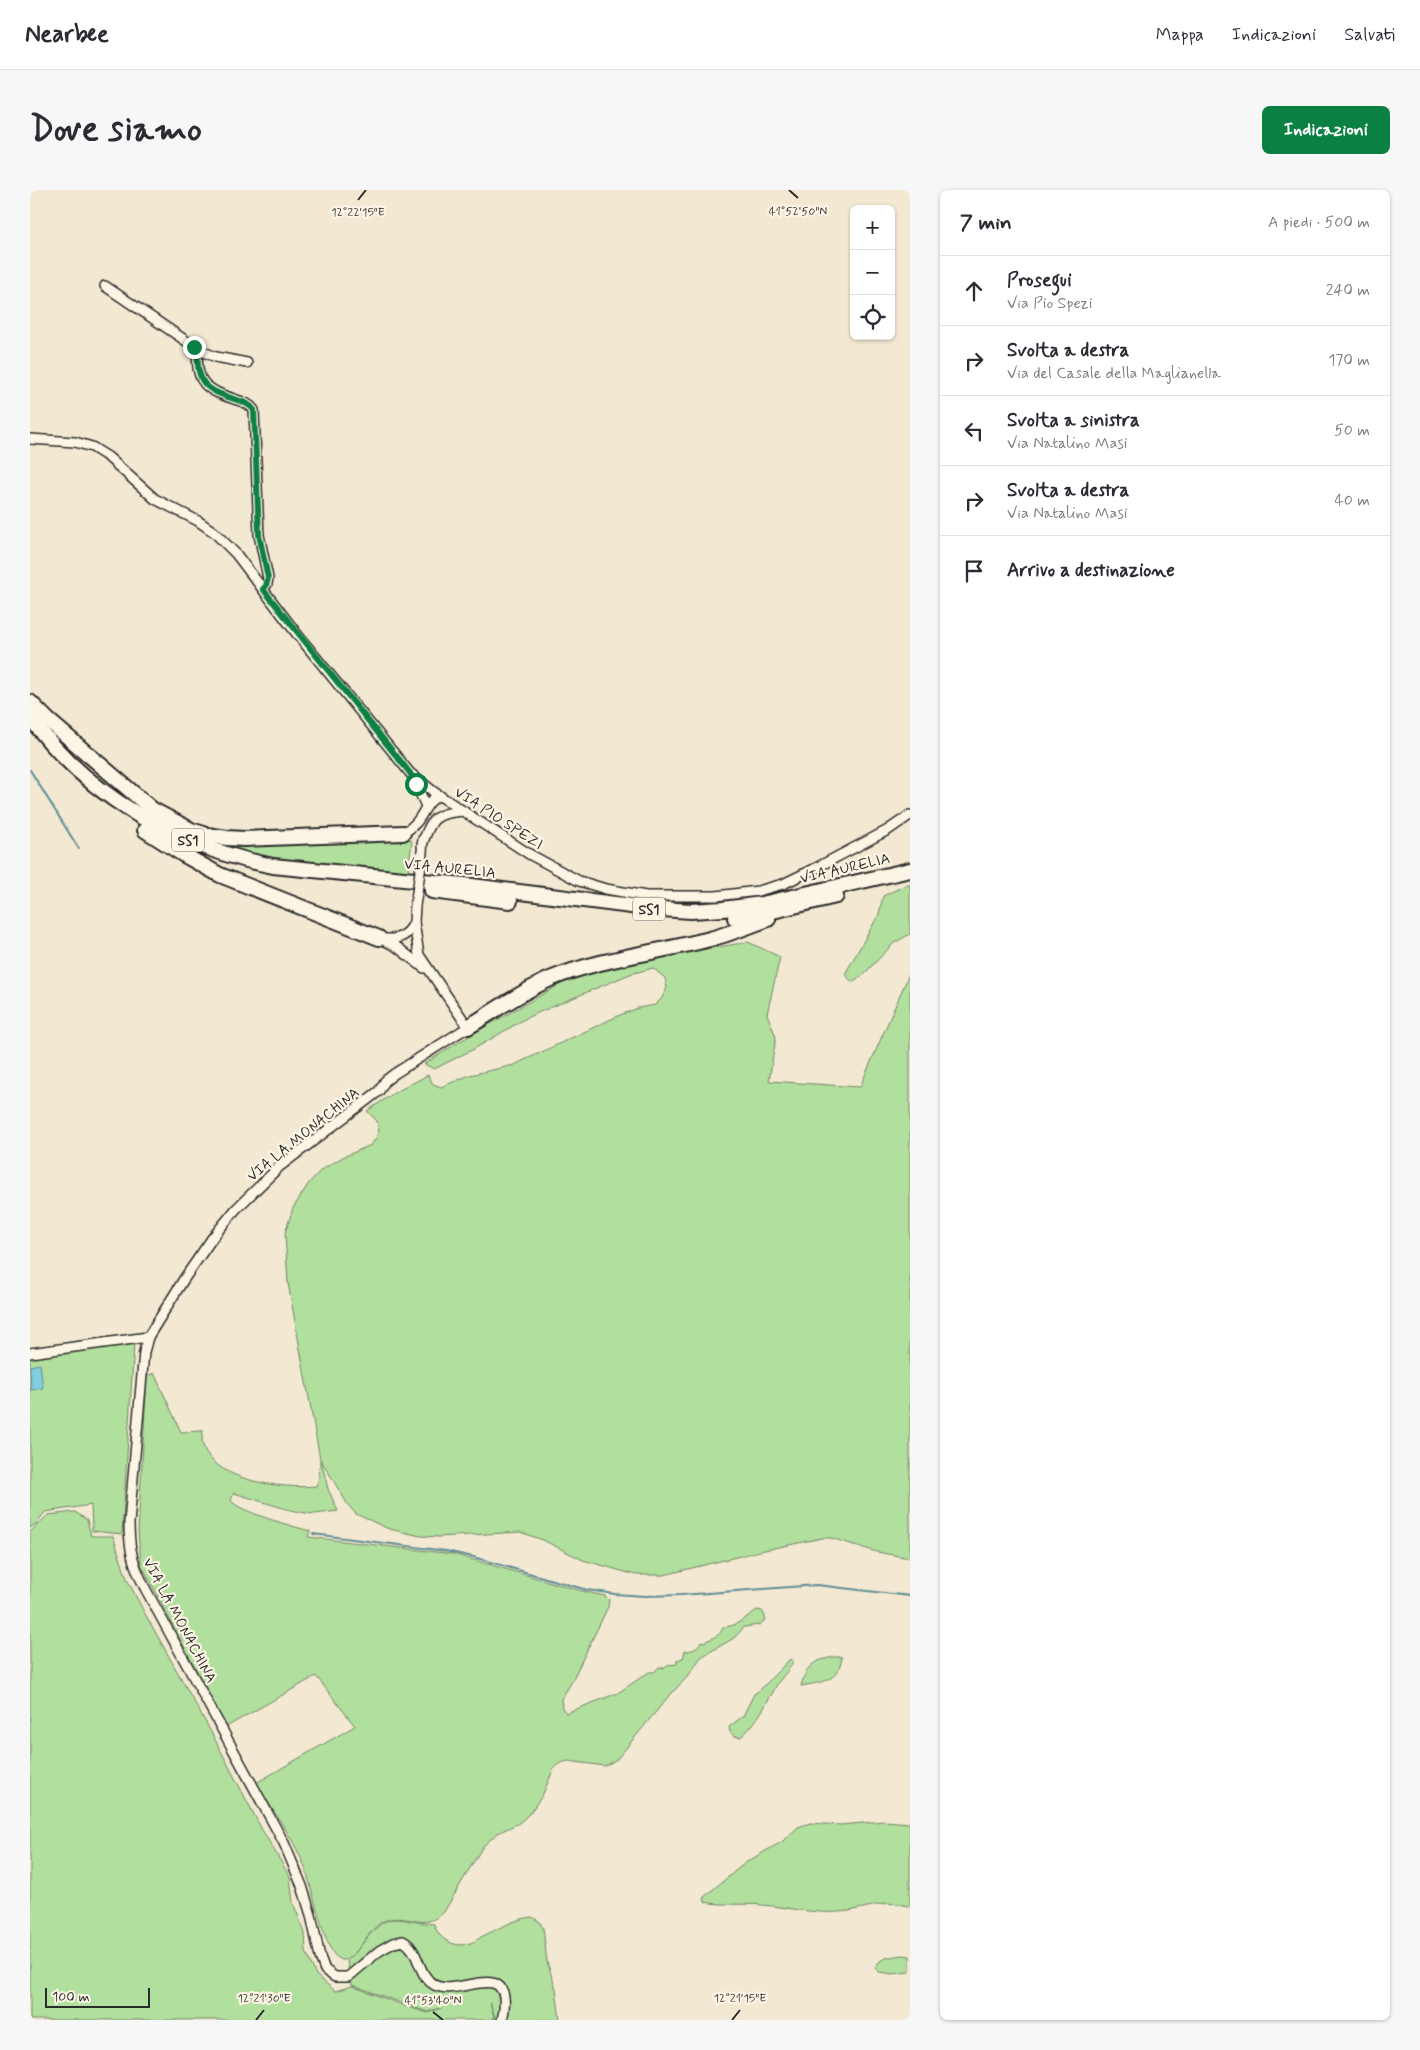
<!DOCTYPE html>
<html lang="it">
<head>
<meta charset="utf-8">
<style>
	:root { --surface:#fff; --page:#f7f7f7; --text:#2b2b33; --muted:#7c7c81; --line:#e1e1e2; --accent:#0b8043 }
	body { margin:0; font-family:Mynerve,sans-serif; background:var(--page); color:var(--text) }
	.controls { position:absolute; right:15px; top:15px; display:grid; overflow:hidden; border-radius:8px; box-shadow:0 1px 4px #0004 }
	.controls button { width:45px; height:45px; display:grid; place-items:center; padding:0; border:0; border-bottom:1px solid var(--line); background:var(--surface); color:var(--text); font:25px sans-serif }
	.scale { position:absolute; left:15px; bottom:12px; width:105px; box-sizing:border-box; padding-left:5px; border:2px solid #2b2b2b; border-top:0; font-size:14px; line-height:18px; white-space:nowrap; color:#2b2b2b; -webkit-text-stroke:4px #fcf5e5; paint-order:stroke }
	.stop { position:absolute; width:15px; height:15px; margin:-11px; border:4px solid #0b8043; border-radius:50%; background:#fff }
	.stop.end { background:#0b8043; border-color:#fff; box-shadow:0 1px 5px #0008 }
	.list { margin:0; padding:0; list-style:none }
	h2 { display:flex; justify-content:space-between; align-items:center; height:65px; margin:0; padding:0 20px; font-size:21px }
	h2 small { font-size:16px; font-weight:400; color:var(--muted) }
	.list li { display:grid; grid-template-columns:32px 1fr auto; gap:15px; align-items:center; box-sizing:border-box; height:70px; padding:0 20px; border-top:1px solid var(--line) }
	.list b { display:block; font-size:19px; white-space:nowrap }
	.list p { margin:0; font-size:16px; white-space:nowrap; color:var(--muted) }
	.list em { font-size:16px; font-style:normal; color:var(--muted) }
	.icon { flex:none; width:28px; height:28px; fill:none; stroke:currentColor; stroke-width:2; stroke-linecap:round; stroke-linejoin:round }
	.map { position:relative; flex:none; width:880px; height:1830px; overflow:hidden; border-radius:8px }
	header { display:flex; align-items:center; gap:30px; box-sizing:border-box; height:70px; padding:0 25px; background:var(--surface); border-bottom:1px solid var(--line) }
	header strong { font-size:24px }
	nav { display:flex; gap:28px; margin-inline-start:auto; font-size:18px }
	.intro { display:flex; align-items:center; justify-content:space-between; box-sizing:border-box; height:120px; padding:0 30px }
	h1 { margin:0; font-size:35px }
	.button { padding:12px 22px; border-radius:8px; background:var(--accent); color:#fff; font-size:18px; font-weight:700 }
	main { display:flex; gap:30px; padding:0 30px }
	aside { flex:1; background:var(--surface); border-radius:8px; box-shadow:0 1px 4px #0004 }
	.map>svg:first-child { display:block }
	.green { fill:#b1df9e; stroke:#6e8564 }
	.water { fill:#80cede; stroke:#5e8d96 }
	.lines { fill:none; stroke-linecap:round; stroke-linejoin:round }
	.stream { stroke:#5e8d96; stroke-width:2 }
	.minor-casing { stroke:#2b2b2b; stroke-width:12 }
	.highway-casing { stroke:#2b2b2b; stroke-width:18 }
	.minor { stroke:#fcf5e5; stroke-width:9 }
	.highway { stroke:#fcf5e5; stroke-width:14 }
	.minor-bridge-casing { stroke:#2b2b2b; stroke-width:12; stroke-linecap:butt }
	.minor-bridge { stroke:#fcf5e5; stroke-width:9 }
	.route { stroke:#0b8043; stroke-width:6 }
	.ticks { fill:none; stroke:#2b2b2b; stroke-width:2 }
	.labels { text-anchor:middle; stroke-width:4.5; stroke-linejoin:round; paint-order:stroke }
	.shield { fill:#fcf5e5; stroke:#6a6863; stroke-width:1 }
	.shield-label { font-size:14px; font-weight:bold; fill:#2b2b2b }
	.street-label { font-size:15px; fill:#2b2b2b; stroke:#fcf5e5 }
	.ticks-label { font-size:12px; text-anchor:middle; fill:#2b2b2b; stroke:#fcf5e5; stroke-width:4.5; stroke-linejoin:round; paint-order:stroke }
</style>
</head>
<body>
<header>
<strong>Nearbee</strong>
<nav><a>Mappa</a><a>Indicazioni</a><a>Salvati</a></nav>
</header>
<div class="intro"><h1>Dove siamo</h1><a class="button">Indicazioni</a></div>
<main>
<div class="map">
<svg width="880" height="1830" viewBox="0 0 880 1830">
	<rect width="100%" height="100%" fill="#f3e8d2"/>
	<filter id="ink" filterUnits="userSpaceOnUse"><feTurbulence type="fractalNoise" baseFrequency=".02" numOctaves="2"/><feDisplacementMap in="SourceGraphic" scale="10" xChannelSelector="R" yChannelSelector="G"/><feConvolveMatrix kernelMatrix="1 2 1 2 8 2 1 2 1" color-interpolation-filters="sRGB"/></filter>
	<g filter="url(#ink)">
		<g class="green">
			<polygon points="377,648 382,651 378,681 372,683 251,669 204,660 201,657 204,653"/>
			<polygon points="876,695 880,695 880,744 864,753 833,785 822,792 815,784 849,724 853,706"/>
			<path d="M718 752 750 767 737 824 746 847 739 891 830 897 880 782V1368L847 1362 801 1348H792L730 1361 634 1385H606L553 1370 513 1350 490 1342 407 1347 391 1346 359 1339 326 1324 318 1315 291 1270 298 1299 308 1321 285 1324 275 1323 256 1319 204 1303 201 1310C206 1321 265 1337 280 1341L278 1347 423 1364 552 1401 575 1406 579 1410 578 1417 540 1495 531 1509 532 1518 536 1523 588 1503 619 1482H624L629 1477 634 1478 637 1475 647 1474V1470L653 1468 655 1461C663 1461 668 1458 671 1451L674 1452C682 1448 691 1446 693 1437 707 1437 716 1427 727 1420L732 1421 735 1426 734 1431 729 1435 714 1437 704 1448 671 1467 659 1485 638 1507 587 1569 575 1576 538 1571 530 1573 524 1578 512 1606 499 1624 489 1633 468 1643 453 1656 414 1722C394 1743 376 1721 354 1731 338 1738 327 1768 314 1770 299 1772 290 1727 286 1716 281 1700 278 1683 271 1668 259 1642 241 1618 226 1593L325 1536 286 1486 196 1537 111 1374 108 1342 117 1186 124 1183 151 1242 172 1241 173 1239C173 1244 171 1250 173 1255 184 1292 254 1299 286 1296L289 1288 290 1269 258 1093 255 1043 263 1018 279 993 291 980 313 967 341 955 346 948 349 940 347 931 337 921 364 903 398 885 403 894 411 897 440 885 484 875 590 825 608 818 625 815 632 808 637 798 635 788 623 778 600 784 498 827 444 859 404 879 394 874 432 850 543 787 610 770Z"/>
			<polygon points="104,1154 92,1344 62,1341 61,1315 15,1322 6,1334 0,1338 0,1167"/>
			<path d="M45 1322 57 1330 61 1346H83L97 1389 114 1422 180 1540 231 1638 260 1687 263 1713 275 1743 276 1762 286 1785 305 1801 322 1796 375 1816 398 1823 411 1818 397 1822 322 1795 317 1771C331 1760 346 1728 365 1729 378 1729 391 1734 404 1734 407 1748 424 1758 437 1754 442 1753 447 1750 451 1747 468 1739 484 1729 502 1727L509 1731 513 1738 517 1772 526 1799 530 1830H464L465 1827 460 1813 464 1827 462 1830H0V1342L18 1325Z"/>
			<path d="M804 1467H812C809 1492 792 1492 771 1496 777 1475 782 1471 804 1467Z"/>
			<path d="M760 1469 763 1470C761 1479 753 1485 748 1493 737 1512 728 1532 711 1547L704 1546 700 1542 699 1537 713 1526 724 1504 730 1500Z"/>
			<path d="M854 1631 880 1633V1717C855 1707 834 1721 809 1722 783 1724 757 1717 732 1715 713 1713 693 1716 675 1712L674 1707 715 1673 753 1651 768 1637 780 1633 811 1635Z"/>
			<path d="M873 1765 880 1766V1782L863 1784 849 1782 845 1778C850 1766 862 1767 873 1765Z"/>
		</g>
		<polygon class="water" points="10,1174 13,1198 1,1200 0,1176"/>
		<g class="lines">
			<g class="stream">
				<polyline points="0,580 49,659"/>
				<polyline points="283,1344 416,1361 443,1367 557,1400 585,1404 615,1406 651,1405 787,1395 880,1406"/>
			</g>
			<g class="minor-casing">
				<g id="minor">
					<polyline points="75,96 171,161 186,167 217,173"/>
					<path d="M168 159C164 194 177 200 207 210 214 212 220 214 224 220L229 345 238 388 237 394 233 399"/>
					<polyline points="0,249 45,252 62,257 78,267 125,309 168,331 184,342 206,364 267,444 380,583 404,602 499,664 549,691 576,699 616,706 686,706 728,701 753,694 784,679 858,640 880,625"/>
					<polyline points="383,588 396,616"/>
					<path d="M373 643C395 631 391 615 409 605"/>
					<path d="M392 655C401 629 404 623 433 621"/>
					<polyline points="391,675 393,649"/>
					<path d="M385 716 384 732 389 765 438 837 364 884 355 891 349 901 249 977 206 1019 183 1047 154 1089 118 1147 114 1162 99 1333C99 1360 103 1374 115 1398L254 1653 272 1696 281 1725 290 1767 295 1780 305 1787H318L349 1761 363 1753 373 1751C390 1760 387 1784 403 1794 424 1808 470 1775 474 1807 475 1815 474 1823 472 1830"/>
					<polyline points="349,748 367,757 394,778"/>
					<path d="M355 749C369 750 379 745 384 732"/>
					<polyline points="0,1163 118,1147"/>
				</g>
			</g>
			<g class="highway-casing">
				<g id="highway">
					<polyline points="0,512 18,530 123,620 161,640 177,645 197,648 214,649 373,643"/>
					<path d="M0 527C58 607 147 657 243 676L434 695 617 718 661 721 693 719 732 714 880 680"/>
					<polyline points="115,640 154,665 190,685 349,748"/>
					<polyline points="402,701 480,711"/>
					<polyline points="705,728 726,725 806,706"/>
					<path d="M438 837C464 821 491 802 520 789 572 768 626 763 680 749 699 744 719 736 738 729"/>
				</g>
			</g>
			<use href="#minor" class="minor"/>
			<use href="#highway" class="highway"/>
			<g class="minor-bridge-casing">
				<polyline id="minor-bridge" points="385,716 391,675"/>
			</g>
			<use href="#minor-bridge" class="minor-bridge"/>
		</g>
	</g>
	<g class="lines" filter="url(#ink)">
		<path class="route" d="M164 157 168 159C165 194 176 200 207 210 214 212 220 214 224 220L229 345 238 388 236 396 233 399 380 583 386 594"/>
	</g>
	<path class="ticks" d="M759 0 768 8M328 10 336 0M403 1822 413 1830M226 1830 234 1820M702 1830 710 1820"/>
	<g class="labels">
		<g class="shield">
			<rect x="142" y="638.5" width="32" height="23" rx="4"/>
			<rect x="603" y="707.5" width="32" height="23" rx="4"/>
		</g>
		<g class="shield-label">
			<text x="158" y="655">SS1</text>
			<text x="619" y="724">SS1</text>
		</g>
		<g class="street-label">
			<text transform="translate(469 628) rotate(33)" y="5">VIA PIO SPEZI</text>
			<text transform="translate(420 678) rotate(6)" y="5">VIA AURELIA</text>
			<text transform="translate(815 678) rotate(-13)" y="5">VIA AURELIA</text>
			<text transform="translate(273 944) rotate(-39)" y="5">VIA LA MONACHINA</text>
			<text transform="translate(150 1430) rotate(62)" y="5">VIA LA MONACHINA</text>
		</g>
	</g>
	<g class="ticks-label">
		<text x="768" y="25">41°52'50"N</text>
		<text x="328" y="26">12°22'15"E</text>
		<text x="234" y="1812">12°21'30"E</text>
		<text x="710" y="1812">12°21'15"E</text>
		<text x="403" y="1814">41°53'40"N</text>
	</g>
</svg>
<div class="controls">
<button>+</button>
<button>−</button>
<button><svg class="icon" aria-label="locate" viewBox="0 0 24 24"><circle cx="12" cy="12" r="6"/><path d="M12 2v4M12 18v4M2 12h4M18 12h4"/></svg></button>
</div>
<div class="scale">100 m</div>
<div class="stop" style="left:386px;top:594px"></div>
<div class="stop end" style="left:164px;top:157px"></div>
</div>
<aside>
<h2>7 min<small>A piedi · 500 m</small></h2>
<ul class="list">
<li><svg class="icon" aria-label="ahead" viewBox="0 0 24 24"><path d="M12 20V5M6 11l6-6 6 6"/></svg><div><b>Prosegui</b><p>Via Pio Spezi</p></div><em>240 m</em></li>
<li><svg class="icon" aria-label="right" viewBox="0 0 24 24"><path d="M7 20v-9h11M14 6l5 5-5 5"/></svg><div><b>Svolta a destra</b><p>Via del Casale della Maglianella</p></div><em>170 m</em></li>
<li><svg class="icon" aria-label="left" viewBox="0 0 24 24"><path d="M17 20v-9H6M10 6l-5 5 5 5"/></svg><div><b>Svolta a sinistra</b><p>Via Natalino Masi</p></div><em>50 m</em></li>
<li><svg class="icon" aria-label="right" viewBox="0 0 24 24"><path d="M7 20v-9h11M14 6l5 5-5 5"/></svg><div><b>Svolta a destra</b><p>Via Natalino Masi</p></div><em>40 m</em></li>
<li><svg class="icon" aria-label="arrive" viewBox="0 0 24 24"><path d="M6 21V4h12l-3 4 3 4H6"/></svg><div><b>Arrivo a destinazione</b></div></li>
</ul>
</aside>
</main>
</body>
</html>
